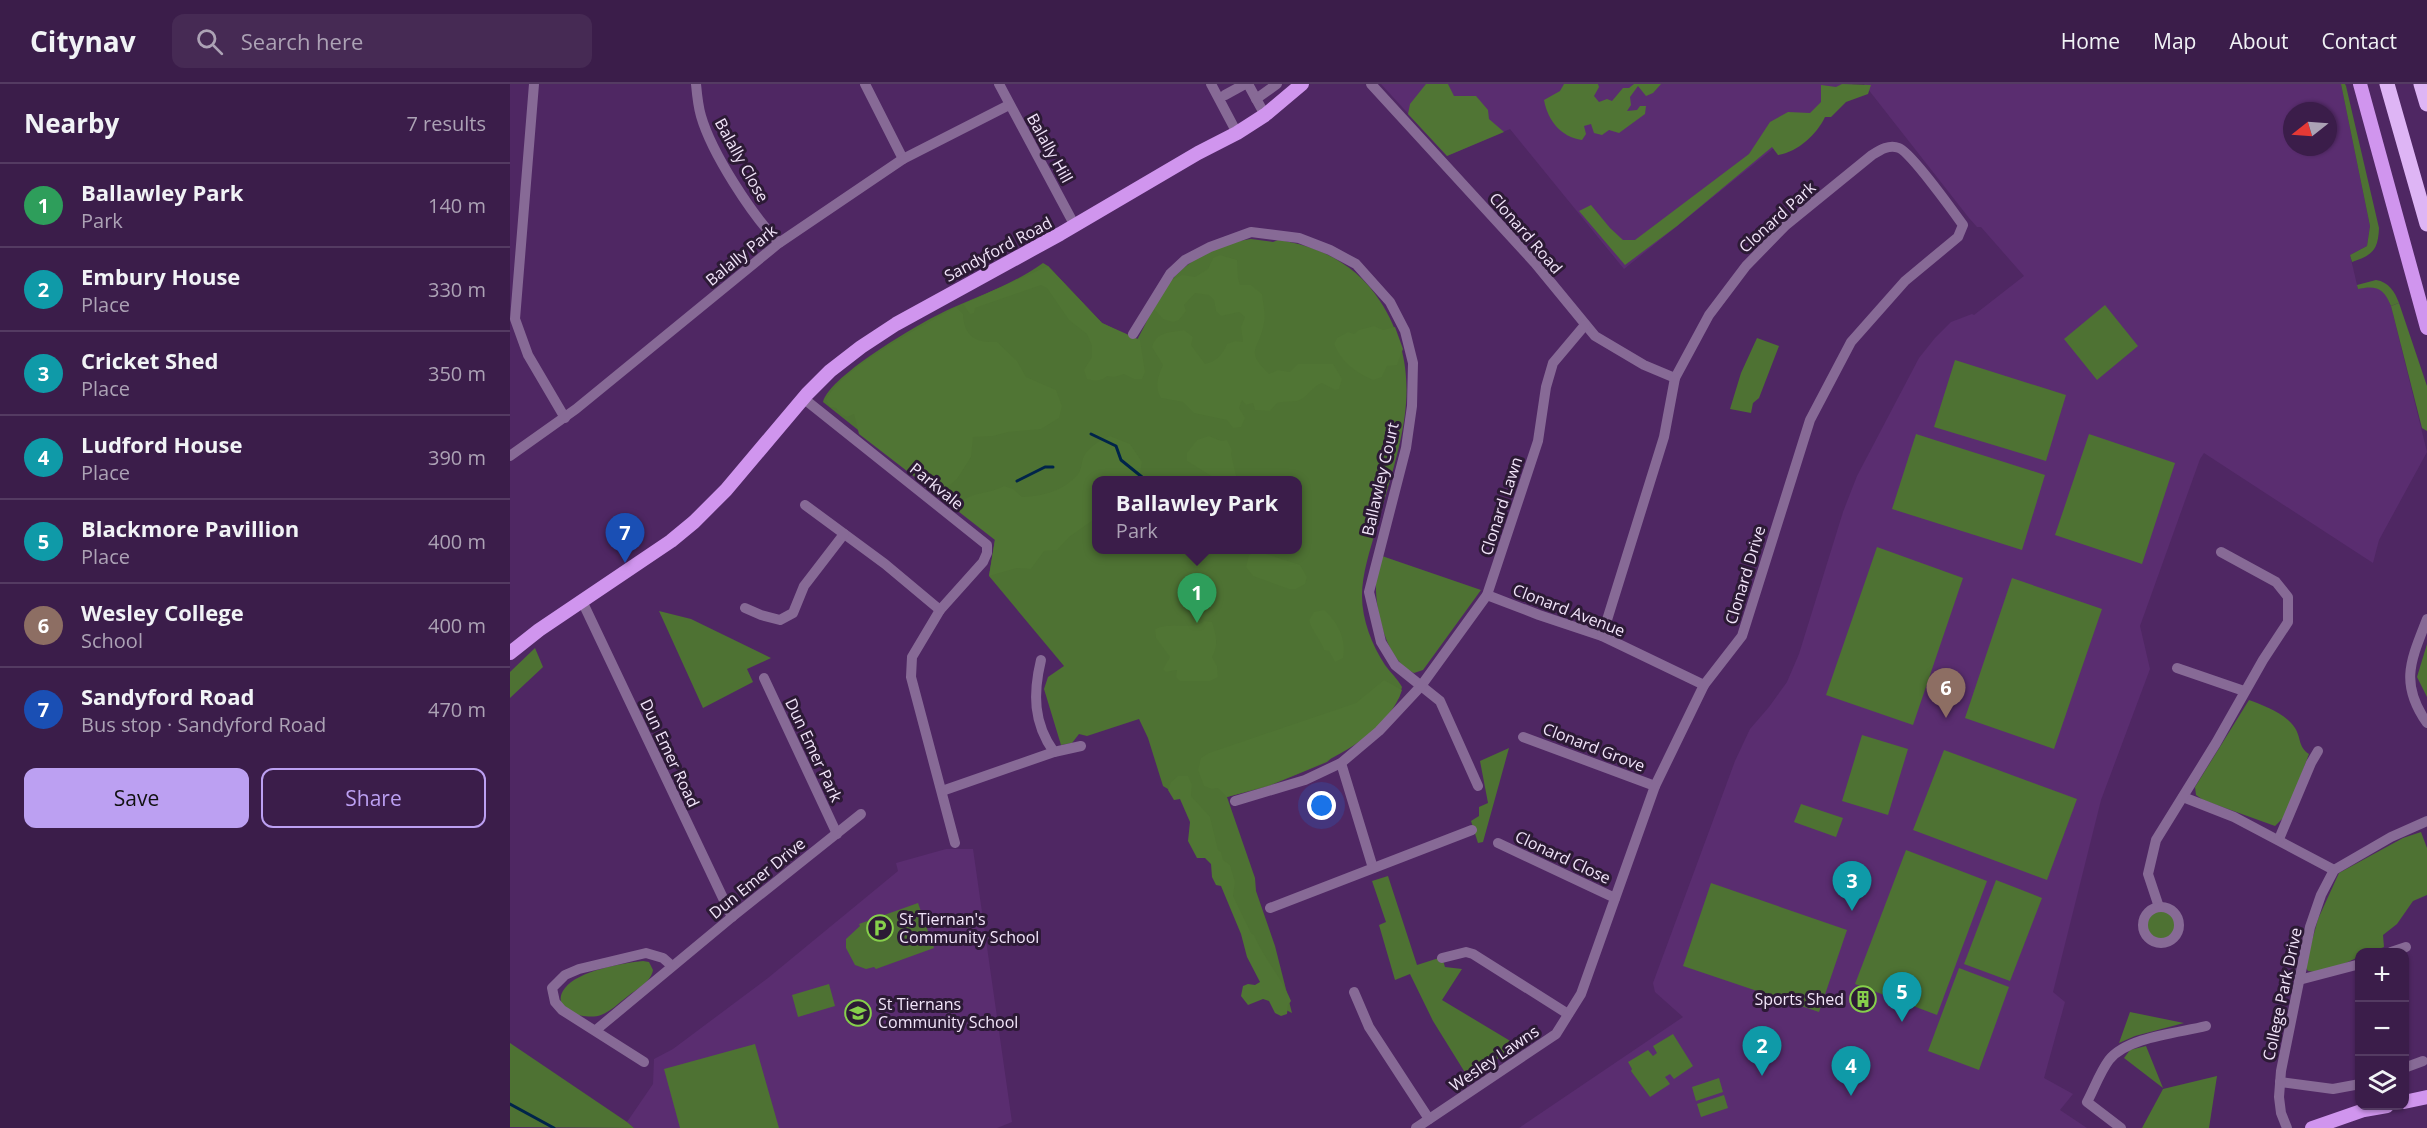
<!DOCTYPE html>
<html lang="en">
<head>
<meta charset="utf-8">
<style>
	:root { --surface:#3b1d4a; --page:#462a54; --text:#f1f3f6; --muted:#aca2b5; --line:#543b62; --accent:#bca0f2 }
	body { margin:0; font-family:"Open Sans",sans-serif; background:var(--page); color:var(--text) }
	.controls { position:absolute; right:18px; bottom:18px; display:grid; overflow:hidden; border-radius:12px; box-shadow:0 2px 4px #0004 }
	.controls button { width:54px; height:54px; display:grid; place-items:center; padding:0; border:0; border-bottom:2px solid var(--line); background:var(--surface); color:var(--text); font:30px sans-serif }
	.compass { position:absolute; left:1773px; top:18px; width:54px; height:54px; border-radius:50%; background:var(--surface); box-shadow:0 2px 4px #0004; rotate:253deg }
	.you { position:absolute; left:812px; top:722px; width:21px; height:21px; margin:-15px; border:4px solid #fff; border-radius:50%; background:#1a73e8; box-shadow:0 0 0 9px #1a73e833 }
	.badge { display:grid; place-items:center; width:39px; height:39px; border-radius:50%; background:var(--accent); color:#fff; font-size:20px; font-weight:700 }
	.pin { position:absolute; translate:-50% -50px; filter:drop-shadow(0 2px 3px #0008) }
	.pin::after { content:''; position:absolute; top:32px; width:21px; height:18px; background:inherit; clip-path:polygon(0 0,100% 0,50% 100%) }
	.popup { position:absolute; left:582px; top:392px; width:210px; height:78px; box-sizing:border-box; display:grid; place-content:center; border-radius:12px; background:var(--surface); filter:drop-shadow(0 2px 4px #0005); font-size:20px; white-space:nowrap; color:var(--muted) }
	.popup b { font-size:22px; color:var(--text) }
	.popup::after { content:''; position:absolute; left:50%; top:100%; margin-left:-12px; border:12px solid transparent; border-top-color:var(--surface) }
	.list { margin:0; padding:0; list-style:none }
	h2 { display:flex; justify-content:space-between; align-items:center; height:78px; margin:0; padding:0 24px; font-size:26px }
	h2 small { font-size:20px; font-weight:400; color:var(--muted) }
	.list li { display:grid; grid-template-columns:39px 1fr auto; gap:18px; align-items:center; box-sizing:border-box; height:84px; padding:0 24px; border-top:2px solid var(--line) }
	.list b { display:block; font-size:22px; white-space:nowrap }
	.list p { margin:0; font-size:20px; white-space:nowrap; color:var(--muted) }
	.list em { font-size:20px; font-style:normal; color:var(--muted) }
	.actions { display:flex; gap:12px; padding:18px 24px }
	.actions a { flex:1; padding:14px 0; border:2px solid var(--accent); border-radius:12px; text-align:center; font-size:21px; color:var(--accent) }
	.actions .main { background:var(--accent); color:#111 }
	.icon { flex:none; width:33px; height:33px; fill:none; stroke:currentColor; stroke-width:2; stroke-linecap:round; stroke-linejoin:round }
	.map { position:relative; flex:none; width:1917px; height:1044px; overflow:hidden }
	header { display:flex; align-items:center; gap:36px; box-sizing:border-box; height:84px; padding:0 30px; background:var(--surface); border-bottom:2px solid var(--line) }
	header strong { font-size:28px }
	nav { display:flex; gap:33px; margin-inline-start:auto; font-size:21px }
	.search { width:420px; height:54px; background:var(--page); display:flex; align-items:center; gap:15px; box-sizing:border-box; padding:0 21px; border-radius:12px; color:var(--muted); font-size:22px }
	main { display:flex }
	aside { flex:1; background:var(--surface) }
	.map>svg:first-child { display:block }
	.built { fill:#5a2d70; fill-rule:evenodd }
	.green { fill:#4e7233; fill-rule:evenodd }
	.forest { fill:#507534 }
	.lines { fill:none; stroke-linecap:round; stroke-linejoin:round }
	.stream { stroke:#00244a; stroke-width:3 }
	.minor { stroke:#876a96; stroke-width:10 }
	.major { stroke:#d095ee; stroke-width:14 }
	.highway { stroke:#deb5f5; stroke-width:15 }
	.labels { text-anchor:middle; stroke-width:6; stroke-linejoin:round; paint-order:stroke }
	.street-label { font-size:16px; fill:#f2e5fa; stroke:#2c1a35 }
	.poi-label { font-size:16px; fill:#f2e5fa; stroke:#2c1a35; text-anchor:start }
</style>
</head>
<body>
<header>
<strong>Citynav</strong>
<div class="search"><svg class="icon" aria-label="search" viewBox="0 0 24 24"><circle cx="10" cy="10" r="6"/><path d="M15 15l6 6"/></svg>Search here</div>
<nav><a>Home</a><a>Map</a><a>About</a><a>Contact</a></nav>
</header>
<main>
<aside>
<h2>Nearby<small>7 results</small></h2>
<ul class="list">
<li><span class="badge" style="background:#2e9e5b">1</span><div><b>Ballawley Park</b><p>Park</p></div><em>140 m</em></li>
<li><span class="badge" style="background:#0f9aa8">2</span><div><b>Embury House</b><p>Place</p></div><em>330 m</em></li>
<li><span class="badge" style="background:#0f9aa8">3</span><div><b>Cricket Shed</b><p>Place</p></div><em>350 m</em></li>
<li><span class="badge" style="background:#0f9aa8">4</span><div><b>Ludford House</b><p>Place</p></div><em>390 m</em></li>
<li><span class="badge" style="background:#0f9aa8">5</span><div><b>Blackmore Pavillion</b><p>Place</p></div><em>400 m</em></li>
<li><span class="badge" style="background:#8d6e63">6</span><div><b>Wesley College</b><p>School</p></div><em>400 m</em></li>
<li><span class="badge" style="background:#1a4fb4">7</span><div><b>Sandyford Road</b><p>Bus stop · Sandyford Road</p></div><em>470 m</em></li>
</ul>
<div class="actions"><a class="main">Save</a><a>Share</a></div>
</aside>
<div class="map">
<svg width="1917" height="1044" viewBox="0 0 1917 1044">
	<rect width="100%" height="100%" fill="#4f2763"/>
	<g class="built">
		<polygon points="871,0 1343,0 1114,185 1000,45 937,72"/>
		<path d="M1354 0H1831L1860 142 1857 162 1840 171 1848 205 1862 202 1868 203 1876 209 1881 222 1917 368 1869 456 1863 479 1694 369 1690 375 1630 542 1640 585 1591 716 1543 908 1555 918 1534 994 1563 1010 1550 1026 1577 1044H1009L1173 933 1145 908 1143 899 1225 677 1240 645 1259 623 1277 598 1289 570 1333 428 1347 392 1409 274 1425 254 1441 238 1462 230 1464 231 1514 192 1471 143H1467L1459 134ZM1782 27H1818V63H1782Z"/>
		<polygon points="436,765 463,765 502,1038 487,1044 124,1044 117,1038 143,1000 144,975 163,965 258,894 388,787 386,779"/>
	</g>
	<g class="green">
		<path d="M1831 0H1835L1836 2 1869 144C1868 167 1862 171 1842 178L1840 171 1857 162 1860 142Z"/>
		<path d="M741 155 763 158 768 156C810 162 847 181 870 217 920 294 888 365 866 445 860 467 852 489 852 512 852 536 862 561 875 581 880 588 887 594 892 603L889 614 817 678 759 702 717 713 745 794 746 807 765 862 782 929 776 926 671 713 653 702 638 654 629 635 577 652 569 650 562 659 551 661 534 605 538 593 554 582 479 492 485 455 313 318C320 291 414 236 442 224 472 211 505 199 533 179L538 182 592 239 627 256C637 238 645 218 657 202 675 176 710 159 741 155ZM586 396H788V466H586Z"/>
		<path d="M1866 196C1879 198 1885 208 1889 219L1881 222C1874 204 1866 201 1848 205L1847 201Z"/>
		<polygon points="1595,221 1628,262 1587,296 1554,255"/>
		<polygon points="1247,254 1269,262 1249,314 1243,319 1241,329 1220,325 1231,289"/>
		<polygon points="1445,276 1556,311 1536,377 1424,343"/>
		<polygon points="1406,350 1535,391 1512,466 1382,425"/>
		<polygon points="1579,350 1665,379 1632,480 1545,451"/>
		<polygon points="1367,463 1453,494 1403,641 1316,611"/>
		<path d="M872 472 971 506 913 586 904 589C877 578 865 527 866 500 866 491 870 481 872 472Z"/>
		<polygon points="1502,494 1592,525 1544,665 1455,634"/>
		<polygon points="149,527 181,535 261,574 237,585 243,598 193,624"/>
		<polygon points="1917,560 1917,613 1907,593"/>
		<polygon points="25,564 33,583 0,614 0,588"/>
		<path d="M1739 616C1755 622 1775 629 1785 644 1791 653 1788 663 1799 670L1776 731 1765 742 1693 716 1686 711 1685 703Z"/>
		<polygon points="1352,651 1398,665 1378,731 1332,717"/>
		<polygon points="999,664 973,758 968,759 961,737 969,732 969,723 978,719 970,677"/>
		<polygon points="1434,666 1567,715 1537,796 1403,746"/>
		<polygon points="1291,720 1333,734 1326,753 1284,738"/>
		<path d="M1911 748 1917 764V811L1903 817 1887 840 1873 851 1874 863 1861 868H1850L1849 873C1835 879 1813 891 1798 887L1795 882 1808 835 1829 789 1893 754Z"/>
		<polygon points="1396,766 1477,797 1427,931 1345,900"/>
		<polygon points="878,792 907,881 932,873 935,883 952,885 932,916 1007,961 959,995 923,937 900,890 885,896 869,841 876,838 862,797"/>
		<polygon points="1486,796 1532,814 1500,897 1454,880"/>
		<polygon points="1201,799 1337,846 1309,928 1173,882"/>
		<polygon points="408,819 424,864 366,885 364,883 356,885 345,881 336,864 336,855 350,842 349,840"/>
		<circle cx="1651" cy="840" r="15"/>
		<path d="M133 877 139 878 143 886C141 898 127 905 118 912 110 918 100 928 91 931 75 937 38 925 55 904 68 887 112 879 133 877Z"/>
		<polygon points="1449,884 1499,903 1469,986 1418,967"/>
		<polygon points="319,900 325,922 288,933 282,911"/>
		<polygon points="1620,928 1674,939 1625,952 1609,959"/>
		<polygon points="1163,950 1183,982 1164,995 1160,990 1155,993 1160,1000 1140,1013 1121,987 1122,985 1118,978 1138,966 1143,972 1147,969 1143,962"/>
		<polygon points="0,959 117,1038 124,1044 0,1043"/>
		<polygon points="245,960 269,1044 170,1044 154,985"/>
		<polygon points="1636,962 1653,1004 1614,974 1620,966"/>
		<polygon points="1707,992 1699,1044 1632,1044 1653,1005"/>
		<polygon points="1209,994 1213,1008 1186,1017 1182,1003"/>
		<polygon points="1214,1011 1218,1024 1191,1033 1187,1020"/>
	</g>
	<g class="forest">
		<polygon points="916,0 938,0 944,12 966,12 978,26 979,35 994,48 937,72 898,30 900,20"/>
		<path d="M1054 0H1088L1089 3 1084 12 1089 18 1097 15 1102 17 1113 4H1119L1124 0H1151L1143 9 1136 12 1128 2 1120 13 1121 21 1117 27 1127 26 1130 22H1136L1135 30 1109 49 1099 46 1092 51 1084 49 1081 40 1074 42 1076 50 1072 56C1051 53 1038 37 1034 16L1050 7Z"/>
		<path d="M1332 0 1361 1 1358 10 1336 18 1321 33H1315C1307 50 1288 68 1268 71L1262 63 1167 142 1115 181 1069 127 1081 121 1100 144 1113 156H1125L1239 70 1260 38 1278 28 1300 29 1311 18V1L1326 3Z"/>
		<path d="M710 171 727 176 728 194 730 201H741L752 210C753 219 756 231 754 239 750 266 733 265 759 290L768 286 780 288 788 280H823L832 295 829 305 825 306 812 299C802 302 798 314 787 317 781 318 774 317 767 319L760 327 745 326 743 319 736 321 732 316 729 324 735 334 731 343 723 344 717 336 684 329 673 318 651 314C644 303 648 292 653 281L642 263C647 247 659 249 674 246L683 253 681 261 695 280C707 277 712 271 717 260L725 257 733 258 731 243 735 233 729 228 711 232 706 227 704 216 699 211 685 209 674 221 676 227 669 236 663 238 653 235 644 225 660 197 672 191 685 193 698 185 703 174Z"/>
		<path d="M538 182 592 239 630 256 635 288 632 295H624L614 290 604 293 597 292C591 298 584 297 577 295L574 286 582 273V262L577 250 559 236 537 204 531 201 465 224 464 229 460 230 453 220Z"/>
		<polygon points="1889,219 1917,302 1917,347 1912,344 1881,222"/>
		<path d="M446 223 453 230C454 253 466 259 487 258L507 277 516 293 546 306 552 322 549 334 531 345 498 348 483 352 463 353 461 373 447 395 428 411 349 350 344 330 337 333 331 330 326 324 320 323 316 316C331 284 414 241 446 223Z"/>
		<path d="M864 242 873 246 885 243 893 265 887 281 877 282 872 293 863 296C845 288 832 279 824 260L827 254 838 248 844 250 849 246Z"/>
		<path d="M600 352 620 360 632 378 629 396H586V434L559 453 547 466 534 467 521 485 507 484 479 492 485 456 444 424C460 406 475 412 494 402L503 405 512 413C533 412 554 407 568 390 572 385 571 378 574 372 579 363 590 356 600 352Z"/>
		<polygon points="699,352 711,357 717,356 722,366 721,370 727,395 725,396 708,396 677,377 677,369 687,356"/>
		<polygon points="747,467 790,481 797,493 795,500 786,505 779,505 743,492 736,483 739,471"/>
		<path d="M814 526C828 538 837 556 833 574L825 578 819 567 814 566C810 554 802 548 799 536L804 528Z"/>
		<path d="M694 537 702 538C706 551 709 561 702 573L707 582 708 593 700 597H670L666 593 667 586 656 588 653 585 660 573 646 554 645 545C662 537 683 547 694 537Z"/>
		<path d="M874 596 892 606C872 666 772 698 717 713L708 704 702 705 694 702 688 686 691 674 699 669 846 619Z"/>
		<path d="M668 692H678L682 701 681 712 700 733 708 766 711 768 713 776 720 781 725 798 723 812 741 849 744 851C753 873 772 894 781 917L778 921 777 930 771 932 765 929 759 917 753 915 738 921 731 912 733 902 738 900 745 901 750 898 737 873 731 850 711 802 706 801 702 793 701 780 695 774H687L678 757 680 738 670 715 664 716 658 706 661 698Z"/>
	</g>
	<g class="lines">
		<g class="stream">
			<polyline points="581,350 606,362 611,376 632,393"/>
			<polyline points="507,397 535,383 543,383"/>
			<polyline points="0,1020 44,1044"/>
		</g>
		<g class="minor">
			<polyline points="24,0 5,235 18,271 55,334"/>
			<path d="M186 0C187 11 188 22 191 32 202 70 242 131 269 159"/>
			<polyline points="355,0 393,75"/>
			<polyline points="489,0 565,142"/>
			<polyline points="701,0 727,49"/>
			<polyline points="738,0 755,31"/>
			<polyline points="861,0 1025,179 1085,252 1134,281 1165,294"/>
			<polyline points="715,11 735,0"/>
			<polyline points="746,15 767,0"/>
			<polyline points="623,250 660,190 675,176 700,163 741,148 789,154 820,166 846,180 880,218 895,247 903,279 902,322 896,364 859,508 871,558 885,581 930,617 968,702"/>
			<polyline points="293,314 477,461 477,469 473,478 430,526 402,573 401,593 445,759"/>
			<polyline points="0,372 66,325 269,159 393,75 499,21"/>
			<polyline points="295,421 375,480 430,526"/>
			<polyline points="977,511 1029,531 1092,552 1194,601"/>
			<polyline points="72,517 222,833"/>
			<polyline points="235,524 251,531 270,536 283,529 294,502 334,450"/>
			<path d="M1917 535C1901 576 1889 599 1917 639"/>
			<path d="M531 576C523 609 523 639 544 668"/>
			<polyline points="1667,584 1734,607"/>
			<polyline points="254,594 327,750"/>
			<polyline points="1013,653 1145,702"/>
			<polyline points="831,679 863,784"/>
			<polyline points="432,707 544,668 571,662"/>
			<polyline points="1673,713 1724,733 1824,786"/>
			<polyline points="725,717 795,696 831,679 869,647 911,602 977,511 1028,357 1036,303 1043,279 1075,241"/>
			<polyline points="1769,755 1801,679 1808,667"/>
			<polyline points="988,759 1105,814"/>
			<polyline points="1649,823 1638,790 1646,756 1706,659 1753,576 1778,538 1778,513 1766,498 1711,468"/>
			<circle cx="1651" cy="841" r="18"/>
			<polyline points="760,824 962,746"/>
			<polyline points="1881,868 1896,863"/>
			<polyline points="932,874 956,868 963,870 1058,930"/>
			<polyline points="1789,896 1850,880"/>
			<polyline points="844,908 859,943 919,1035"/>
			<polyline points="86,946 222,833 351,730"/>
			<polyline points="134,978 52,926 45,918 42,904 55,891 69,885 136,869 153,874 162,882"/>
			<polyline points="1894,984 1913,977"/>
			<polyline points="1770,998 1823,1005 1850,1000"/>
			<path d="M906 1044 1046 950 1071 910 1145 702 1194 601 1232 552 1300 336 1341 258 1395 197 1448 153 1453 141C1443 127 1401 69 1389 64 1379 60 1370 66 1362 71L1276 141 1236 182 1199 231 1165 294 1154 353 1092 552"/>
			<path d="M1611 1044 1577 1018C1584 1005 1590 988 1599 976 1617 953 1668 949 1696 942"/>
			<polyline points="1777,1044 1771,1029 1769,1013 1771,987 1800,843 1811,811 1824,786 1881,753 1917,737"/>
		</g>
		<g class="major">
			<polyline points="1850,0 1917,244"/>
			<polyline points="0,569 29,546 161,457 184,438 216,406 297,310 320,287 351,263 386,240 550,150 688,69 727,49 755,31 792,0"/>
			<polyline points="1894,1018 1917,1013"/>
			<polyline points="1802,1044 1854,1026 1877,1022"/>
		</g>
		<g class="highway">
			<polyline points="1877,0 1917,140"/>
			<polyline points="1911,0 1917,20"/>
		</g>
	</g>
	<defs>
		<g id="parking-ring" transform="scale(1.35)"><circle r="9.5" fill="#2c1a35" stroke="#86cf4b" stroke-width="1.5"/><path d="M-3.5-5.5H1a3.5 3.5 0 0 1 0 7H-1V5.5H-3.5ZM-1-3.4V-.6H.8a1.4 1.4 0 0 0 0-2.8Z" fill="#86cf4b"/></g>
		<g id="building-ring" transform="scale(1.35)"><circle r="9.5" fill="#2c1a35" stroke="#86cf4b" stroke-width="1.5"/><path d="M-4-6H4V6H1V3H-1V6H-4ZM-2.5-4.3h1.7v1.8h-1.7ZM.8-4.3h1.7v1.8H.8ZM-2.5-1h1.7V.8h-1.7ZM.8-1h1.7V.8H.8Z" fill="#86cf4b"/></g>
		<g id="school-ring" transform="scale(1.35)"><circle r="9.5" fill="#2c1a35" stroke="#86cf4b" stroke-width="1.5"/><path d="M0-5L7-2L0 1L-7-2ZM-4 1L0 2.5L4 1V4Q0 6-4 4Z" fill="#86cf4b"/></g>
	</defs>
	<g fill-rule="evenodd">
		<use href="#parking-ring" x="370" y="844"/>
		<use href="#building-ring" x="1353" y="915"/>
		<use href="#school-ring" x="348" y="929"/>
	</g>
	<g class="labels">
		<g class="street-label">
			<text transform="translate(540 64) rotate(61)" y="6">Balally Hill</text>
			<text transform="translate(232 76) rotate(61)" y="6">Balally Close</text>
			<text transform="translate(1267 133) rotate(-42)" y="6">Clonard Park</text>
			<text transform="translate(1016 149) rotate(49)" y="6">Clonard Road</text>
			<text transform="translate(488 165) rotate(-28)" y="6">Sandyford Road</text>
			<text transform="translate(231 171) rotate(-39)" y="6">Balally Park</text>
			<text transform="translate(870 395) rotate(-77)" y="6">Ballawley Court</text>
			<text transform="translate(427 402) rotate(39)" y="6">Parkvale</text>
			<text transform="translate(991 422) rotate(-72)" y="6">Clonard Lawn</text>
			<text transform="translate(1235 491) rotate(-73)" y="6">Clonard Drive</text>
			<text transform="translate(1059 526) rotate(21)" y="6">Clonard Avenue</text>
			<text transform="translate(1084 663) rotate(21)" y="6">Clonard Grove</text>
			<text transform="translate(304 666) rotate(65)" y="6">Dun Emer Park</text>
			<text transform="translate(160 669) rotate(65)" y="6">Dun Emer Road</text>
			<text transform="translate(1053 773) rotate(25)" y="6">Clonard Close</text>
			<text transform="translate(247 794) rotate(-39)" y="6">Dun Emer Drive</text>
			<text transform="translate(1772 910) rotate(-78)" y="6">College Park Drive</text>
			<text transform="translate(984 974) rotate(-34)" y="6">Wesley Lawns</text>
		</g>
		<g class="poi-label">
			<text x="389" y="841">St Tiernan's<tspan x="389" dy="18">Community School</tspan></text>
			<text x="1334" y="921" text-anchor="end">Sports Shed</text>
			<text x="368" y="926">St Tiernans<tspan x="368" dy="18">Community School</tspan></text>
		</g>
	</g>
</svg>
<div class="controls">
<button>+</button>
<button>−</button>
<button><svg class="icon" aria-label="layers" viewBox="0 0 24 24"><path d="M12 4l9 5-9 5-9-5zM3 14l9 5 9-5"/></svg></button>
</div>
<svg class="compass" viewBox="-18 -18 36 36"><path d="M0-13l5 13h-10z" fill="#e53935"/><path d="M0 13l5-13h-10z" fill="#aca2b5"/></svg>
<div class="you"></div>
<div class="pin badge" style="left:687px;top:539px;background:#2e9e5b">1</div>
<div class="popup"><b>Ballawley Park</b>Park</div>
<div class="pin badge" style="left:1252px;top:992px;background:#0f9aa8">2</div>
<div class="pin badge" style="left:1342px;top:827px;background:#0f9aa8">3</div>
<div class="pin badge" style="left:1341px;top:1012px;background:#0f9aa8">4</div>
<div class="pin badge" style="left:1392px;top:938px;background:#0f9aa8">5</div>
<div class="pin badge" style="left:1436px;top:634px;background:#8d6e63">6</div>
<div class="pin badge" style="left:115px;top:479px;background:#1a4fb4">7</div>
</div>
</main>
</body>
</html>
